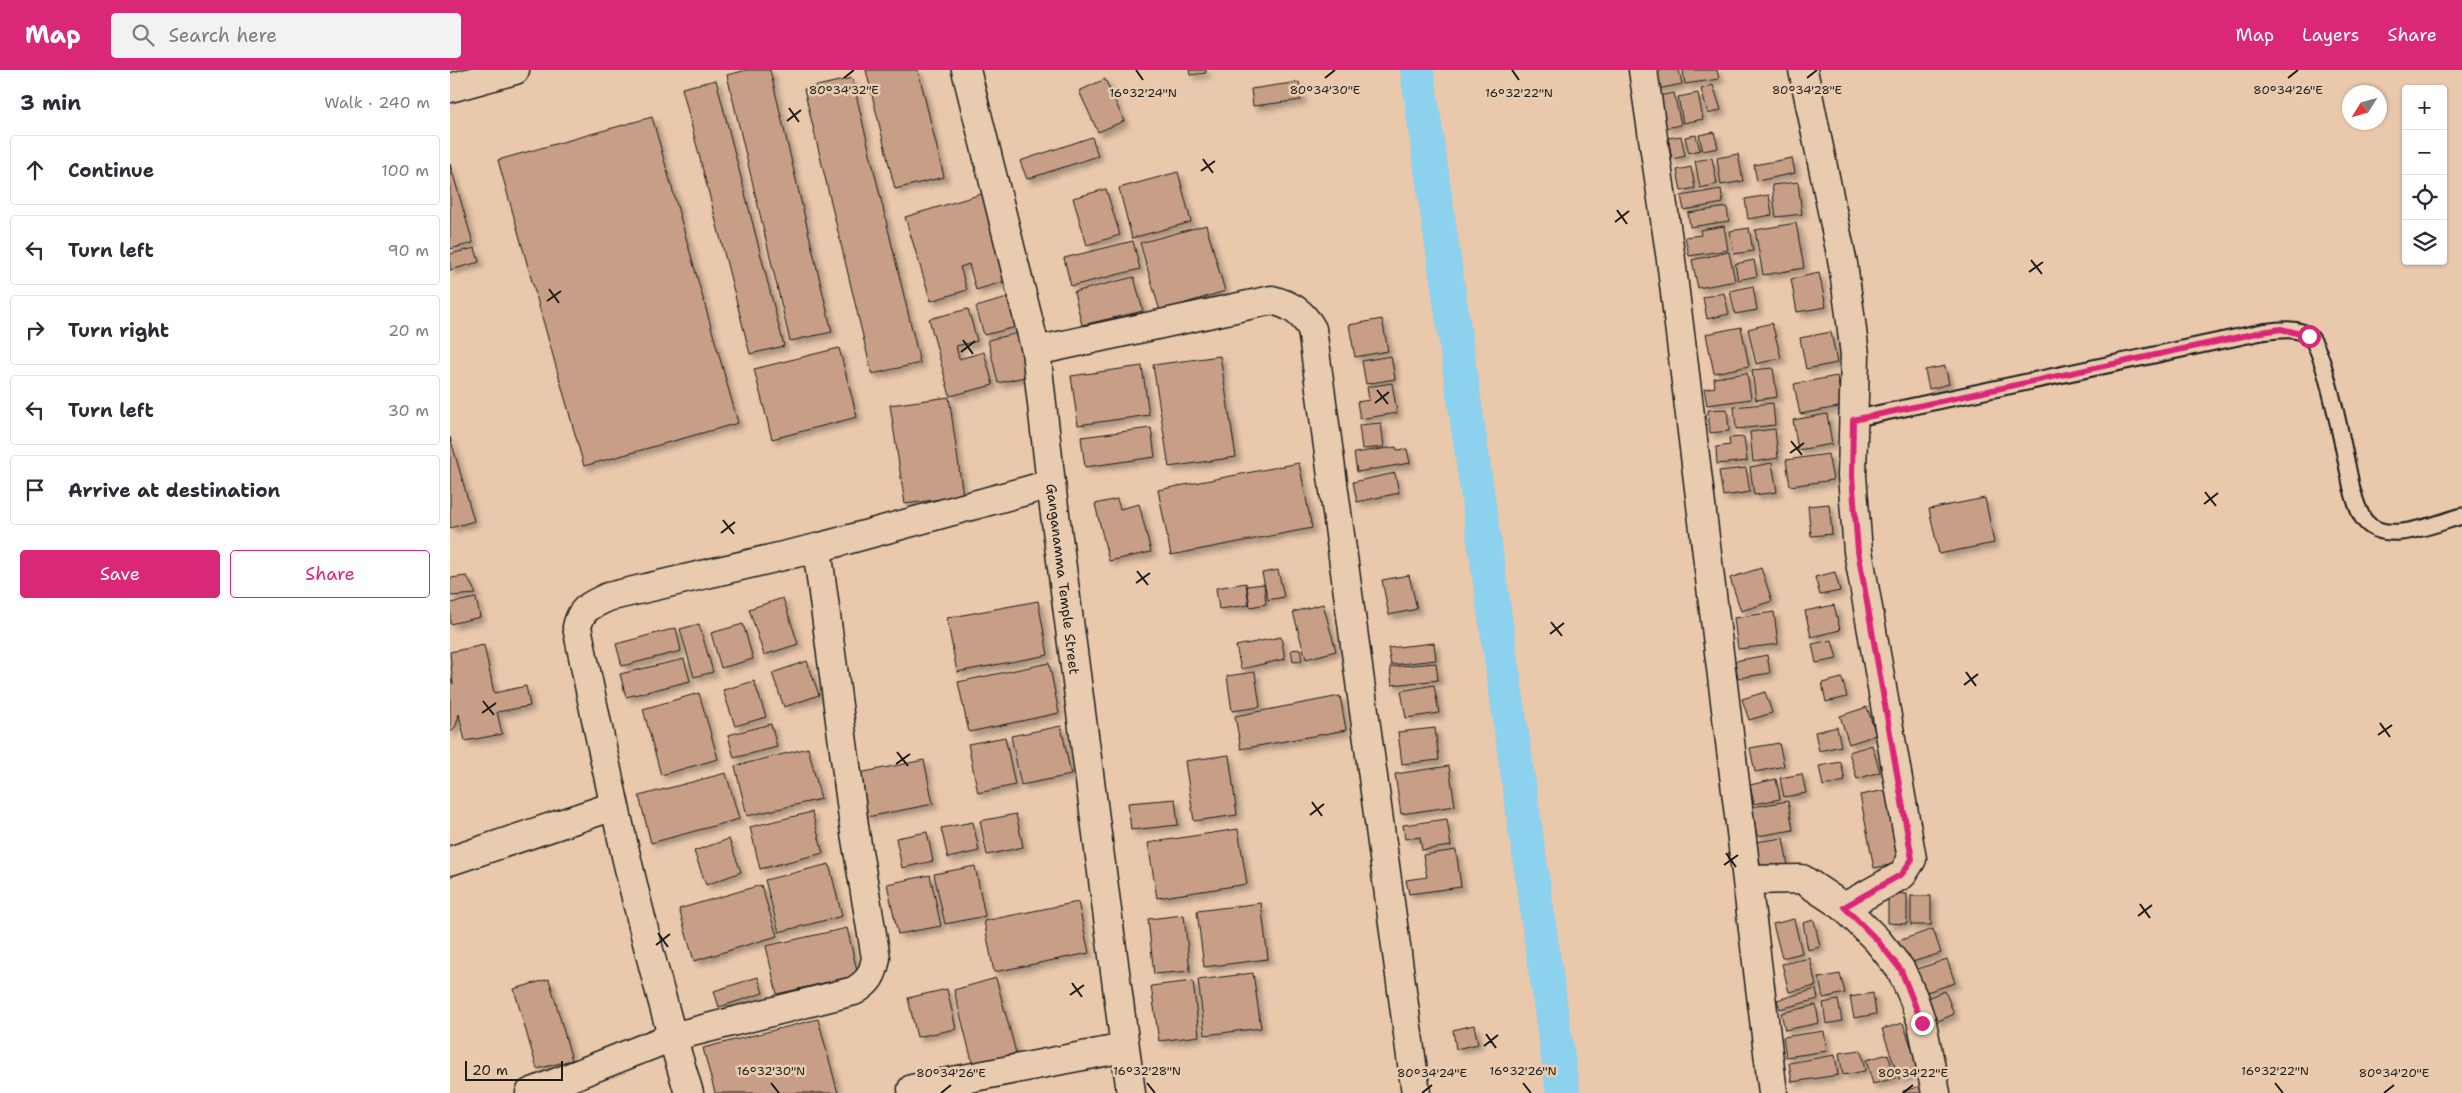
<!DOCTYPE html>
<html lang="en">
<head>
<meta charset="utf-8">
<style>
	:root { --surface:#fff; --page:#f2f2f3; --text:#2b2b33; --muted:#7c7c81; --line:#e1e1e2; --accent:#db2777 }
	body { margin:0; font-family:"Shantell Sans",sans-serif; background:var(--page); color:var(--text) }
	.controls { position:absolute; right:15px; top:15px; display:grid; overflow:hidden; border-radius:5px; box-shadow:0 1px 4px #0004 }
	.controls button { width:45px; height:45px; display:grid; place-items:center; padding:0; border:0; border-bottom:1px solid var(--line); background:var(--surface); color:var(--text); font:25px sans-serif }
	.compass { position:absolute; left:1892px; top:15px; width:45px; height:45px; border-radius:50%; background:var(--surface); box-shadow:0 1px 4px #0004; rotate:233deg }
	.scale { position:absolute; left:15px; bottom:12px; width:98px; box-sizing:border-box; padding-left:5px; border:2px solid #1c1c1c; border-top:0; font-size:14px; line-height:18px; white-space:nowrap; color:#1c1c1c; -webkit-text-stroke:4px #e9ccb0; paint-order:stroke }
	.stop { position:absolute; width:15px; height:15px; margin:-11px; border:4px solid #db2777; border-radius:50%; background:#fff }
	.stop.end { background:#db2777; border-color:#fff; box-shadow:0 1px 5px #0008 }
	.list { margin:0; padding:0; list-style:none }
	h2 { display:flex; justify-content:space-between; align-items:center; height:65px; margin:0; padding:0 20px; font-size:21px }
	h2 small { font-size:16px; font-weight:400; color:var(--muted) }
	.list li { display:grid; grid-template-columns:32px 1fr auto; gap:15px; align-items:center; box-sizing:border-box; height:70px; margin:0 10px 10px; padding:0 10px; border:1px solid var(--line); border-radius:5px }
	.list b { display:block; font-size:19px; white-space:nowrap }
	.list em { font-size:16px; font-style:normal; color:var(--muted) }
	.actions { display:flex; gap:10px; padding:15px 20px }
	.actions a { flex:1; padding:11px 0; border:1px solid var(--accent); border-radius:5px; text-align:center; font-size:18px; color:var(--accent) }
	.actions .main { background:var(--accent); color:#fff }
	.icon { flex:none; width:28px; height:28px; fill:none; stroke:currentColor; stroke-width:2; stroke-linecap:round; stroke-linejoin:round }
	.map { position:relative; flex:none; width:2012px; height:1023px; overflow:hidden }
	header { display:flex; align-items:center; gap:30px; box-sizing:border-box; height:70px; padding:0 25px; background:var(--accent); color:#fff }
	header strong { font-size:24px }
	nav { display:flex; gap:28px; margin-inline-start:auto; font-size:18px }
	.search { width:350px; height:45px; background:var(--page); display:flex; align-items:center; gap:12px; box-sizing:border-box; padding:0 18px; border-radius:5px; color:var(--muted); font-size:19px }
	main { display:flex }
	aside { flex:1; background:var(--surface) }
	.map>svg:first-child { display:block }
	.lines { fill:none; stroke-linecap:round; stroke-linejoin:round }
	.canal { stroke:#8cd1ee; stroke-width:34 }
	.building { fill:#c89f86; stroke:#1c1c1c; filter:url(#shadow) }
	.lane-casing { stroke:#1c1c1c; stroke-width:19 }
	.street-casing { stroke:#1c1c1c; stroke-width:31 }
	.lane { stroke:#e9ccb0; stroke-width:15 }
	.street { stroke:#e9ccb0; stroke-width:28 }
	.route { stroke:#db2777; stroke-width:6 }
	.ticks { fill:none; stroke:#1c1c1c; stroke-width:2 }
	.labels { text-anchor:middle; stroke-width:5; stroke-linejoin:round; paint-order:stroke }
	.street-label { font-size:14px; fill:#1c1c1c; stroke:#e9ccb0 }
	.ticks-label { font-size:12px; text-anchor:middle; fill:#1c1c1c; stroke:#e9ccb0; stroke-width:5; stroke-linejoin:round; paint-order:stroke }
</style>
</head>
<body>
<header>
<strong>Map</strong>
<div class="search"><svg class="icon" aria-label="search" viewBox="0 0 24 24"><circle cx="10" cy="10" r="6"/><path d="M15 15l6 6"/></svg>Search here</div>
<nav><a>Map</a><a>Layers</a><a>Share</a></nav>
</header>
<main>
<aside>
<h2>3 min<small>Walk · 240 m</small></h2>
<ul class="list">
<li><svg class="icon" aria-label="ahead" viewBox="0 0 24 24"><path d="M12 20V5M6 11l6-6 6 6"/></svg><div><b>Continue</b></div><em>100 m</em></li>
<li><svg class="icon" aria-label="left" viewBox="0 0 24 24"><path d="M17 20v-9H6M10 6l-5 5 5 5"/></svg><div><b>Turn left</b></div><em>90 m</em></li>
<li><svg class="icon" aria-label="right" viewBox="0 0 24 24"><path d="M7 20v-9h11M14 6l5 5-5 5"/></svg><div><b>Turn right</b></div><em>20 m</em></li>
<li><svg class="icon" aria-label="left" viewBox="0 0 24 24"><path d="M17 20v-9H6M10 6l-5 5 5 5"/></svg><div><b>Turn left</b></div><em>30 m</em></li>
<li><svg class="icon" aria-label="arrive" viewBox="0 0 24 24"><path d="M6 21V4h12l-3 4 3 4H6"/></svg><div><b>Arrive at destination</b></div></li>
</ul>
<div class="actions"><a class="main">Save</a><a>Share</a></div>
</aside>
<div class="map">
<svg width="2012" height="1023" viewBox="0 0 2012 1023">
	<defs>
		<filter id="shadow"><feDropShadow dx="4.5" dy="4.5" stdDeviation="2.5" flood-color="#0004"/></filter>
	</defs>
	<rect width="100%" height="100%" fill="#e9c8ac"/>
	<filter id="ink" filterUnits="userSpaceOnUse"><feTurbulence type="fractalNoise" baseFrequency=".02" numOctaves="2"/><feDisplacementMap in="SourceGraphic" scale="10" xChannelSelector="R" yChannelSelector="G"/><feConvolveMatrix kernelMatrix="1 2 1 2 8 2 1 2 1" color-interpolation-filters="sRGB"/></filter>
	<g filter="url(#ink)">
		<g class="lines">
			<polyline class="canal" points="967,0 1113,1023"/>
		</g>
		<g class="building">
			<polygon points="297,0 320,0 382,262 340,271 277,5"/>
			<polygon points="416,0 468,0 494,107 445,119"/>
			<polygon points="739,0 756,0 756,3 740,5"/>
			<polygon points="1202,0 1229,0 1232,14 1207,19"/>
			<polygon points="1233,0 1267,0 1269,9 1235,14"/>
			<polygon points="402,8 470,293 422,304 354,19"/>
			<polygon points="655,9 674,51 648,62 629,21"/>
			<polygon points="266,10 334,276 300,284 232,18"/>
			<polygon points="849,12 851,30 803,36 801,19"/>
			<polygon points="1263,15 1271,40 1258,44 1251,19"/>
			<polygon points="1224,23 1231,55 1216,58 1208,26"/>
			<polygon points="1248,23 1253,49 1233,53 1228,27"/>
			<polygon points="202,47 288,353 134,396 48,90"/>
			<polygon points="1264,62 1268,78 1253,81 1249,65"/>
			<polygon points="1246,65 1250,80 1239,83 1235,67"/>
			<polygon points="1231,66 1235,86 1222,89 1218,68"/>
			<polygon points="642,67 648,86 577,109 570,91"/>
			<polygon points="1288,84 1293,111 1271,115 1267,88"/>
			<polygon points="1262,88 1267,114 1250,118 1245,91"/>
			<polygon points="1342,88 1345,103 1307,111 1304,95"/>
			<polygon points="0,94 23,173 0,179"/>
			<polygon points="1241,97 1245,118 1231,121 1227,100"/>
			<polygon points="728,102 741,152 682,168 669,118"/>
			<polygon points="1348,112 1352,144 1326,147 1322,115"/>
			<polygon points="656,119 670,165 637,175 623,128"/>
			<polygon points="1271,119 1273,133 1234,140 1231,126"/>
			<polygon points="535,123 561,209 526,220 519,194 510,197 517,220 481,231 455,147"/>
			<polygon points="1319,125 1322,145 1298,149 1295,129"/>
			<polygon points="1277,137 1279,151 1240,157 1238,143"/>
			<polygon points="1346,153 1354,198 1313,205 1305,160"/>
			<polygon points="756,155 775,221 710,241 690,173"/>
			<polygon points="1274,156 1278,180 1239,186 1235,167 1251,165 1250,160"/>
			<polygon points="1299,158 1303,181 1284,184 1280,161"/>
			<polygon points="683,171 690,199 621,216 614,188"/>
			<polygon points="25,178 29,192 0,200 0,184"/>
			<polygon points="1279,182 1285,211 1248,218 1242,190"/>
			<polygon points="1304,190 1307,206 1288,210 1285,194"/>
			<polygon points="1369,203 1376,237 1347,242 1341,209"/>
			<polygon points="684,207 693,241 632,255 624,222"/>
			<polygon points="1303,216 1307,240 1285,244 1280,221"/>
			<polygon points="1274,223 1279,244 1257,249 1253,227"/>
			<polygon points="557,228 566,257 534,265 526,237"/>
			<polygon points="518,239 527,271 506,276 509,289 534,282 543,315 500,326 479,249"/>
			<polygon points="932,249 938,281 905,287 899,255"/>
			<polygon points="1322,253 1331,288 1306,294 1298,259"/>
			<polygon points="1291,257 1299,296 1264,303 1256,264"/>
			<polygon points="573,262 583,305 548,313 538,270"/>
			<polygon points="1381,262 1387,293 1356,299 1350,268"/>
			<polygon points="389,278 407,347 322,369 304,299"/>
			<polygon points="770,286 786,387 719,397 703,295"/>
			<polygon points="941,286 945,309 916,314 912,291"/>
			<polygon points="692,296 699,345 628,355 621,306"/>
			<polygon points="1495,296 1499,314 1479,319 1475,300"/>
			<polygon points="1323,298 1327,327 1306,330 1302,300"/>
			<polygon points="1297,303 1301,329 1257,335 1254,319 1265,317 1264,308"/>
			<polygon points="1387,306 1393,336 1350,344 1344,314"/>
			<polygon points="942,313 947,343 910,349 907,332 919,330 917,317"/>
			<polygon points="499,327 513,426 455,434 440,335"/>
			<polygon points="1323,333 1325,355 1286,359 1284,337"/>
			<polygon points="1277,339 1279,361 1260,363 1258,340"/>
			<polygon points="1377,344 1382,374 1348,380 1343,350"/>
			<polygon points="931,353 934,377 912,379 909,355"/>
			<polygon points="701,358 705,387 635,397 631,367"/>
			<polygon points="1325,359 1328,388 1303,392 1300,362"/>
			<polygon points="0,367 24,451 0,458"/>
			<polygon points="1294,367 1297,391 1267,394 1266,377 1280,375 1279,368"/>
			<polygon points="946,377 947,380 957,379 960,393 907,402 904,383"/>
			<polygon points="1378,384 1383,410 1340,416 1336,390"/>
			<polygon points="849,393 862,458 721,485 708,420"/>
			<polygon points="1322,393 1327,422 1304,425 1300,397"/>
			<polygon points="1296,398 1300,422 1273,426 1269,401"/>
			<polygon points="945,403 949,423 907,432 903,412"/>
			<polygon points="1535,428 1544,473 1489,484 1479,439"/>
			<polygon points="667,429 670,439 689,434 701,482 659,491 645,434"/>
			<polygon points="1379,434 1382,464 1361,466 1358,436"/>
			<polygon points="1311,498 1322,531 1291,541 1280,508"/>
			<polygon points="828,500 834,527 818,530 812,503"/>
			<polygon points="1385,502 1390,521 1370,525 1365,507"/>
			<polygon points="959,505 967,539 939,545 932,510"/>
			<polygon points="17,506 26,524 0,526 0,508"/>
			<polygon points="796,513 799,535 769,539 766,518"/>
			<polygon points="814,514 816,534 800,537 797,516"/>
			<polygon points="26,528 30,547 0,554 0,533"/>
			<polygon points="333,528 348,574 314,585 299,539"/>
			<polygon points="588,531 598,585 507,602 497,548"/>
			<polygon points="873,534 886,581 856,589 843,542"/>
			<polygon points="1384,535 1390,560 1361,567 1355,541"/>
			<polygon points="1324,542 1328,574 1288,579 1284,548"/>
			<polygon points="249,554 263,602 244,607 230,559"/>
			<polygon points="293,554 303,589 271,598 261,563"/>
			<polygon points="226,558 231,581 172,596 166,574"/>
			<polygon points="831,567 835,589 791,599 786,576"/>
			<polygon points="1382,570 1387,589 1366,593 1362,574"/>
			<polygon points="984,573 986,590 941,595 938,578"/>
			<polygon points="34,575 44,623 76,616 80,636 47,642 52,664 15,671 9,644 6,656 0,663 0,608 3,614 0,582"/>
			<polygon points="850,579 852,591 843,592 841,580"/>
			<polygon points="1317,585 1320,603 1288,608 1285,591"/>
			<polygon points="234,589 240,611 176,627 170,604"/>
			<polygon points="357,591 369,625 334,637 322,603"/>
			<polygon points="599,593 609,643 519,662 508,612"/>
			<polygon points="986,593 988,610 942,615 940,597"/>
			<polygon points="805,602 810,637 782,641 777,606"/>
			<polygon points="1392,608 1397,627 1376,632 1372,613"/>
			<polygon points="304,611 316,647 285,656 273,620"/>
			<polygon points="984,615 989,643 956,648 951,621"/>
			<polygon points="1315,622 1322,643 1299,650 1292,629"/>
			<polygon points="249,623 268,689 211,705 193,639"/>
			<polygon points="890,626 896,660 791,679 785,646"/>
			<polygon points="1417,637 1426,665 1399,674 1390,646"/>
			<polygon points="321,654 327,677 284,688 278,665"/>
			<polygon points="611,656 621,705 571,715 561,666"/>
			<polygon points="1387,657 1391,676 1369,681 1365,662"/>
			<polygon points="985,658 989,690 952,694 948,662"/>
			<polygon points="555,667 565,715 528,723 518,674"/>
			<polygon points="1329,673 1334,696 1305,702 1300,678"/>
			<polygon points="1422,675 1430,702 1407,709 1399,682"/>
			<polygon points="358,678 371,729 297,746 285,696"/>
			<polygon points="779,685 787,745 744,751 735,691"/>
			<polygon points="474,690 483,734 417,747 409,703"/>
			<polygon points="1391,692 1395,711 1373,716 1369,696"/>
			<polygon points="999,696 1005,736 951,744 945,704"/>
			<polygon points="276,703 289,749 201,773 189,726"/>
			<polygon points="1352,704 1356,723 1334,727 1330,708"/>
			<polygon points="1326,709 1330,729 1304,734 1300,715"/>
			<polygon points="1436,720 1450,793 1424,798 1410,725"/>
			<polygon points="725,729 728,755 681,760 678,733"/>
			<polygon points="1338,731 1343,760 1307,766 1302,737"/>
			<polygon points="362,742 373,783 310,799 300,757"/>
			<polygon points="566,744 573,777 537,785 530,751"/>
			<polygon points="997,749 1001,776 972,780 970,767 955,769 953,755"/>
			<polygon points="523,752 529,781 498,788 491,758"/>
			<polygon points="788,759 797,814 707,828 698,773"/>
			<polygon points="477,762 483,791 452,798 446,768"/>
			<polygon points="1333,768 1338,796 1311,801 1306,772"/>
			<polygon points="279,769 291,802 256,815 244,781"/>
			<polygon points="1006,780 1011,817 959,824 956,810 977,807 973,785"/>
			<polygon points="379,794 392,846 329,862 315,810"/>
			<polygon points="525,796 535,846 495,854 484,804"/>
			<polygon points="480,805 491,856 448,864 437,814"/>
			<polygon points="311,815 327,866 244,891 229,839"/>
			<polygon points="1438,823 1457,824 1457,854 1438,853"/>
			<rect x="1461" y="826" width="20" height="29"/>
			<polygon points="628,832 639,883 544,902 534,851"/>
			<polygon points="811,833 818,889 754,897 747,841"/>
			<polygon points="734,845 740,901 704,904 698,849"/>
			<polygon points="1344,849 1352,883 1332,888 1323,854"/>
			<polygon points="1364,850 1370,877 1358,880 1353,853"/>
			<polygon points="397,858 408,905 327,924 316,876"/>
			<polygon points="1483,859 1491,883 1456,894 1448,871"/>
			<polygon points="1360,888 1366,916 1339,922 1332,894"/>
			<polygon points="1497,889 1505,913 1467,925 1459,902"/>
			<polygon points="803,903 811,958 755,965 748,910"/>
			<polygon points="1390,904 1395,923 1373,928 1369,908"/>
			<polygon points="308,907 313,923 269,937 264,921"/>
			<polygon points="546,908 566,983 523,995 504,920"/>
			<polygon points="99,909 122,990 87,999 64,919"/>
			<polygon points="743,911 749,966 709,971 701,916"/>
			<polygon points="497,919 506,959 467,967 458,928"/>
			<polygon points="1366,919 1368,929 1330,939 1327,930"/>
			<polygon points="1495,921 1504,944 1486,952 1477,928"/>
			<polygon points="1423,923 1426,944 1404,948 1400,927"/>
			<polygon points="1388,930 1392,951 1376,954 1373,933"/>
			<polygon points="1366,935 1369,953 1335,960 1331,943"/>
			<polygon points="368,949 388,1023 265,1023 253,978"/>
			<polygon points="1453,953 1470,1002 1449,1009 1432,959"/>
			<polygon points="1024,955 1028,974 1006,979 1003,960"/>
			<polygon points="1374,961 1377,981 1336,987 1333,967"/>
			<polygon points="1411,980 1415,1001 1393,1005 1389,983"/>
			<polygon points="1438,984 1445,1008 1423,1014 1416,990"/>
			<polygon points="1385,985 1388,1005 1342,1012 1339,993"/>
			<polygon points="1471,1016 1473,1023 1453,1023 1453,1021"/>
		</g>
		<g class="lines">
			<g class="lane-casing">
				<path id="lane" d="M1403 349 1812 262C1826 260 1849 256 1860 267 1876 282 1896 391 1902 419 1905 430 1908 442 1915 451 1936 476 1986 453 2012 446"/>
			</g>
			<g class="street-casing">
				<g id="street">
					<polyline points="516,0 586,281 601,414 681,1023"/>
					<polyline points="1193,0 1221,190 1323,1023"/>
					<polyline points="1353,0 1393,194 1400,244 1405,285 1402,406 1408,481 1462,789 1452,805 1394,837"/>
					<polyline points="0,18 65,0"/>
					<path d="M586 281 822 230C841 235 852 242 862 259L966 1023"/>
					<polyline points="0,791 164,736"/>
					<polyline points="1298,810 1352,809 1394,837 1427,870 1451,900 1463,927 1472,953 1486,1023"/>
					<polyline points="462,1019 674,978"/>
					<path d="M80 1023 222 967 404 921C419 912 423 905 426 888L405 763 367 478"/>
					<path d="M239 1023C192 870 159 714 127 557 131 538 141 535 158 527L367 478 601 414"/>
				</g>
			</g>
			<use href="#lane" class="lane"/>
			<use href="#street" class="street"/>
		</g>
	</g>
	<g class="lines" filter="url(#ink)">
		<polyline class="route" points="1472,953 1451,900 1427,870 1394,837 1452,804 1462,789 1408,481 1402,406 1403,350 1812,262 1831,259 1859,266"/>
	</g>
	<path class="ticks" d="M686 0 693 10M1062 0 1069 10M394 8 404 0M875 8 885 0M1357 8 1367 0M1838 8 1848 0M339 38 349 52M337 51 351 40M753 89 763 103M751 101 765 91M1167 140 1177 154M1165 152 1179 141M1581 190 1592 204M1579 202 1593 192M99 219 109 233M97 231 111 221M513 270 523 284M511 282 525 271M927 320 938 334M925 333 939 322M1341 371 1352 385M1340 383 1354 373M1755 422 1766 436M1754 434 1768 423M273 450 284 464M271 463 285 452M687 501 698 515M686 513 700 503M1101 552 1112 566M1100 564 1114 553M1516 602 1526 616M1514 615 1528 604M33 631 44 645M32 643 46 633M1930 653 1940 667M1928 665 1942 655M447 682 458 696M446 694 460 684M862 732 872 746M860 745 874 734M1276 783 1286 797M1274 795 1288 785M1690 834 1700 848M1688 846 1702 835M208 863 218 877M206 875 220 864M622 913 632 927M620 925 634 915M1036 964 1046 978M1034 976 1048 965M321 1013 329 1023M697 1013 705 1023M1073 1013 1081 1023M1825 1013 1833 1023M491 1023 501 1015M972 1023 982 1015M1453 1023 1463 1015M1934 1023 1944 1015"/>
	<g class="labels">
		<g class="street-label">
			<text transform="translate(613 509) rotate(83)" y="5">Ganganamma Temple Street</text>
		</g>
	</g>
	<g class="ticks-label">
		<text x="394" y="24">80°34'32"E</text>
		<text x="875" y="24">80°34'30"E</text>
		<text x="1357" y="24">80°34'28"E</text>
		<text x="1838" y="24">80°34'26"E</text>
		<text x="693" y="27">16°32'24"N</text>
		<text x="1069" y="27">16°32'22"N</text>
		<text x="321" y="1005">16°32'30"N</text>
		<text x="697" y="1005">16°32'28"N</text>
		<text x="1073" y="1005">16°32'26"N</text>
		<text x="1825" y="1005">16°32'22"N</text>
		<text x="501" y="1007">80°34'26"E</text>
		<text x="982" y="1007">80°34'24"E</text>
		<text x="1463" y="1007">80°34'22"E</text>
		<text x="1944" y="1007">80°34'20"E</text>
	</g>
</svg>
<div class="controls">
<button>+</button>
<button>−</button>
<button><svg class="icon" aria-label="locate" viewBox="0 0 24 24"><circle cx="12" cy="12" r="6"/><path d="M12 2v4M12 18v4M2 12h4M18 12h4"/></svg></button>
<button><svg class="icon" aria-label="layers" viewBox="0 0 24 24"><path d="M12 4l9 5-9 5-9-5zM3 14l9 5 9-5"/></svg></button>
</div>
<svg class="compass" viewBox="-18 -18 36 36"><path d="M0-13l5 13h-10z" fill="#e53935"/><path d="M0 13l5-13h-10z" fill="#7c7c81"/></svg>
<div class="scale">20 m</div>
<div class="stop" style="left:1859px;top:266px"></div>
<div class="stop end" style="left:1472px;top:953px"></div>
</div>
</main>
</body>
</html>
